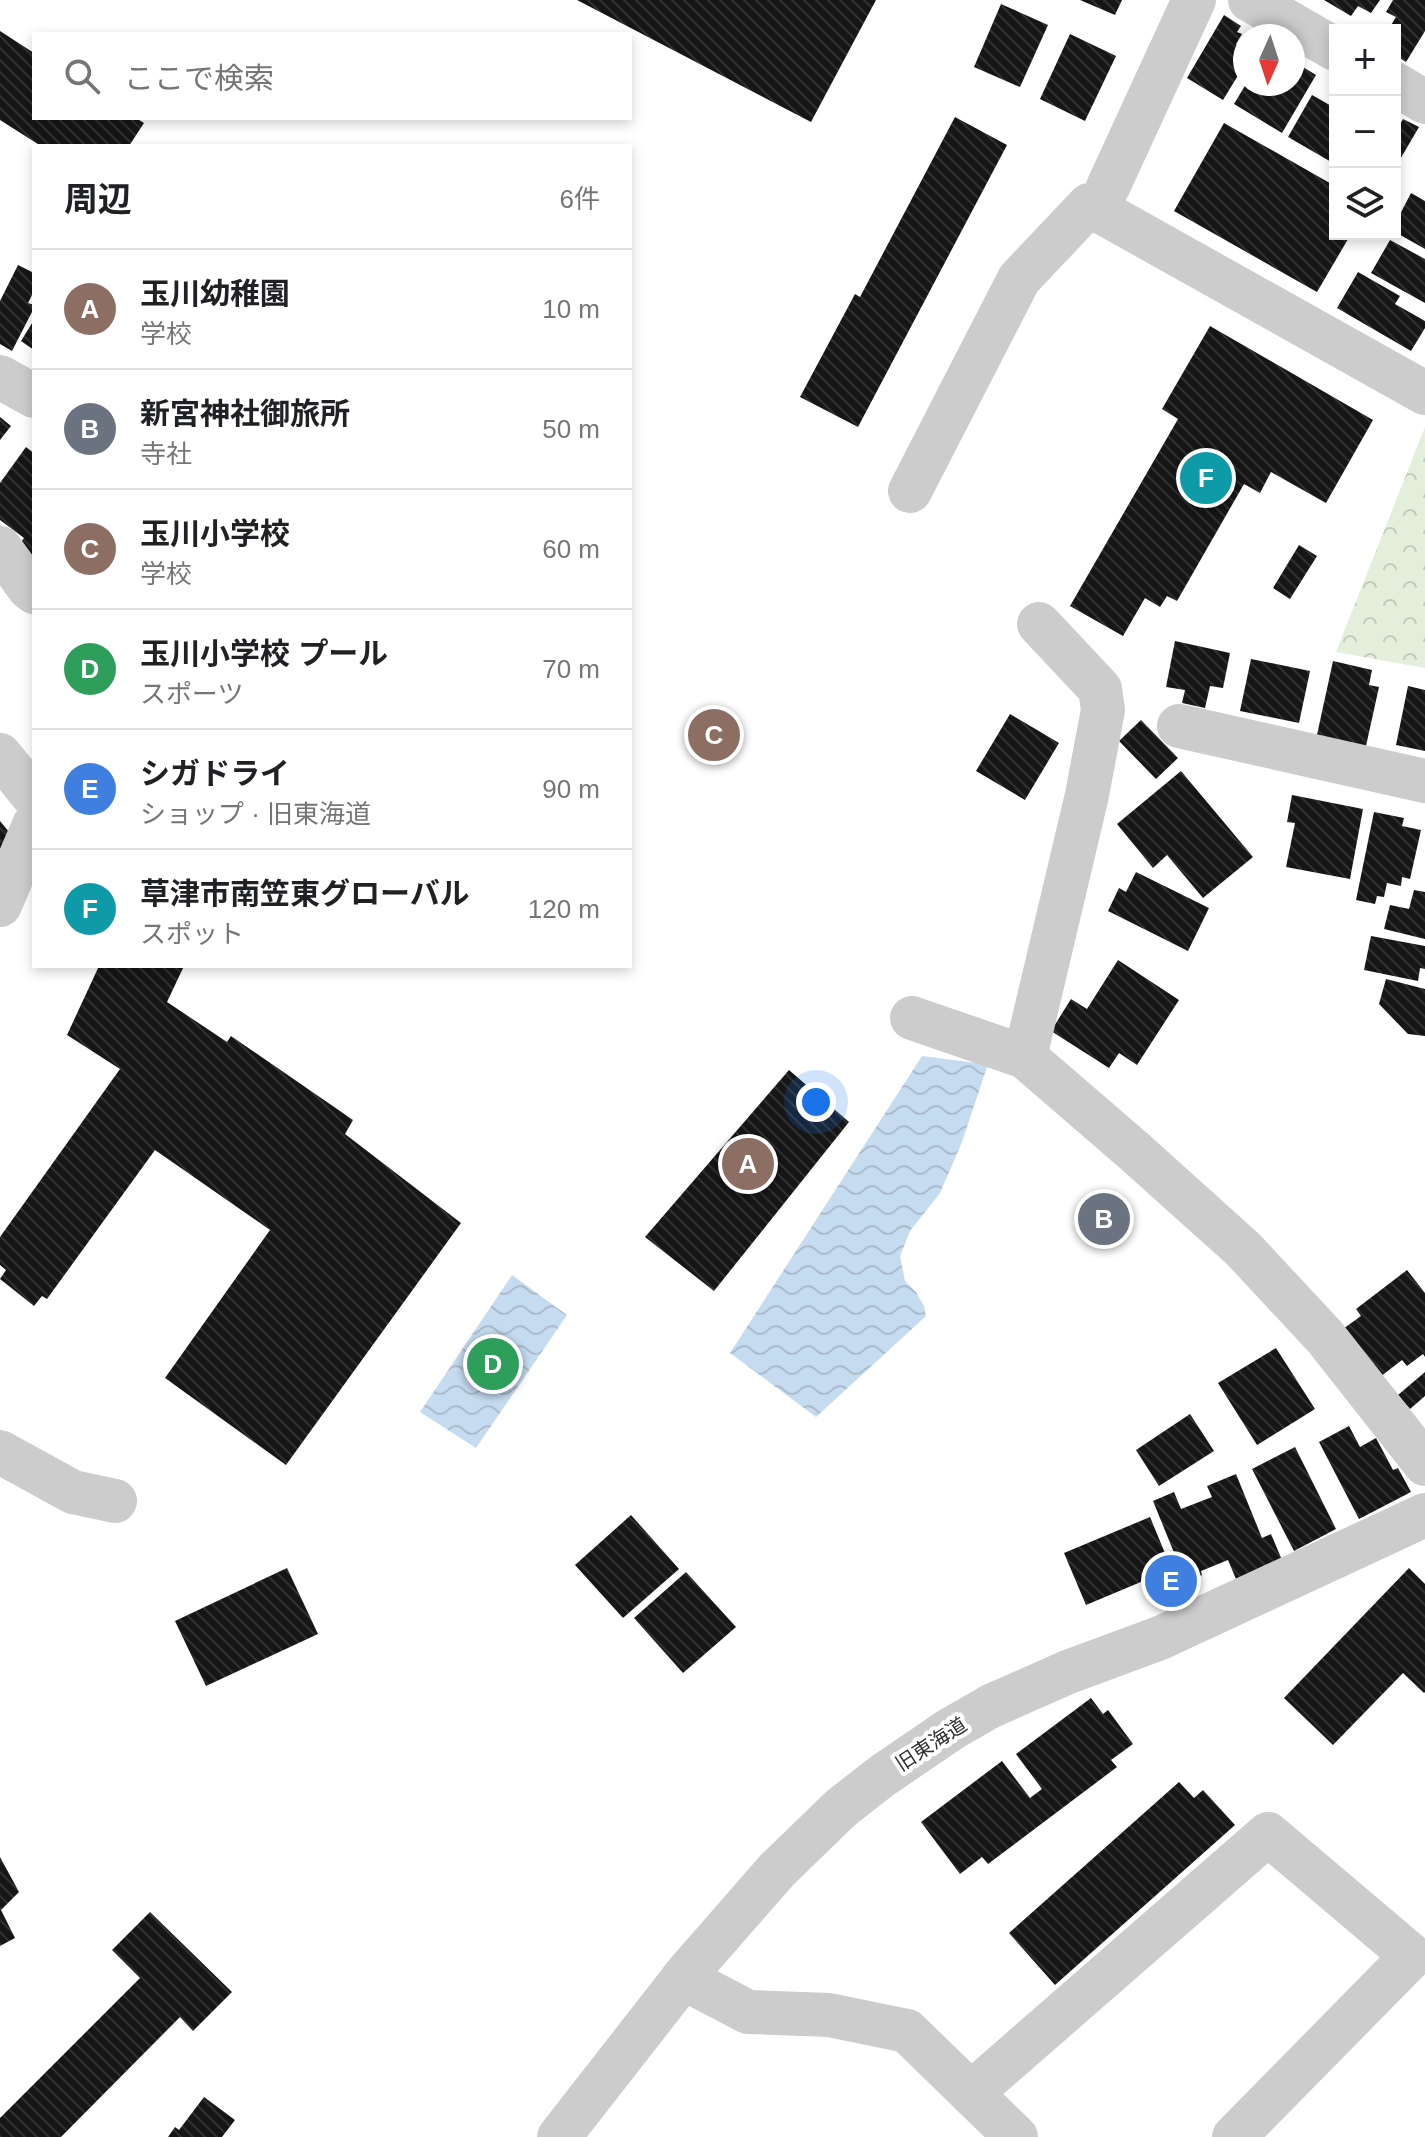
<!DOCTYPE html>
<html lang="ja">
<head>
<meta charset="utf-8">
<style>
	:root { --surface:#fff; --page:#f2f2f2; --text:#202124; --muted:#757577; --line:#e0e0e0; --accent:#f72520 }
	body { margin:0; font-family:Helvetica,"Noto Sans JP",sans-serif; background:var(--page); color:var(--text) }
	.controls { position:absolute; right:24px; top:24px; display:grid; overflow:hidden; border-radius:0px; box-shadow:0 4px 12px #0003 }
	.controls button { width:72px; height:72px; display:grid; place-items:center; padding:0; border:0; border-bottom:2px solid var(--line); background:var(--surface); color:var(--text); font:40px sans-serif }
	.compass { position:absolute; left:1233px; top:24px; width:72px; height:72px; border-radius:50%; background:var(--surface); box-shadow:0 4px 12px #0003; rotate:183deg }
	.you { position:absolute; left:816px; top:1102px; width:28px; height:28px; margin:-20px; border:6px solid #fff; border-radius:50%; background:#1a73e8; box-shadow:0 0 0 12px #1a73e833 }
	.badge { display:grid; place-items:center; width:52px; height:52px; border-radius:50%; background:var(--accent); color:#fff; font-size:26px; font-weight:700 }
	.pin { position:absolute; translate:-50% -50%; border:4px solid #fff; box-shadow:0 2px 8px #0006 }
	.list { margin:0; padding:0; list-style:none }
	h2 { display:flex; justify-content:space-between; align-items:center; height:104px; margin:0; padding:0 32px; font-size:34px }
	h2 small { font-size:26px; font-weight:400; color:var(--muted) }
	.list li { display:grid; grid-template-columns:52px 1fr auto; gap:24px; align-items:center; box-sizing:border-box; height:120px; padding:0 32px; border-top:2px solid var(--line) }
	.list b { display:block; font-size:30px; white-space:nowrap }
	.list p { margin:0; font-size:26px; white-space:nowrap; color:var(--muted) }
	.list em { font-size:26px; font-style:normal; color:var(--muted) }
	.icon { flex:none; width:44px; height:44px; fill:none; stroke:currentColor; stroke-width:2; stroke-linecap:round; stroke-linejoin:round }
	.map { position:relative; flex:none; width:1425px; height:2137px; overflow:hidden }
	.search { position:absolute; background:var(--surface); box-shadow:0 4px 12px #0003; left:32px; top:32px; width:600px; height:88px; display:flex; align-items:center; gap:20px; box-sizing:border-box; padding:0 28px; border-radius:0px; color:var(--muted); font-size:30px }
	.panel { position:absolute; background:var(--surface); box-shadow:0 4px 12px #0003; left:32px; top:144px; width:600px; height:824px; border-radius:0px }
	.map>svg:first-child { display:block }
	.forest { fill:url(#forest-crowns) }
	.water { fill:url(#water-waves) }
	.building { fill:url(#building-back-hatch) }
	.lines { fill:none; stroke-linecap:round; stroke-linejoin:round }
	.minor { stroke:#ccc; stroke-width:44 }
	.labels { text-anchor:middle; stroke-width:8; stroke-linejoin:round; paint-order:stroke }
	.street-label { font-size:20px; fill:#2f2f2f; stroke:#fff }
</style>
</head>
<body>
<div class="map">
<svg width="1425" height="2137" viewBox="0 0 1425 2137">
	<defs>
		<pattern id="forest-crowns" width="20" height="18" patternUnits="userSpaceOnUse" patternTransform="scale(2)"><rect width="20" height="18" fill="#e3eedb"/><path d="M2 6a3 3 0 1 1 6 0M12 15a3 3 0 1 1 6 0" fill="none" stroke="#c3ccbc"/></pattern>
		<pattern id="water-waves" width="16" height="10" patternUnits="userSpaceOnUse" patternTransform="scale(2)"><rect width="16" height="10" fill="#c5dbef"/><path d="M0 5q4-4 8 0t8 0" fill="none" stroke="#aabccd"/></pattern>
		<pattern id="building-back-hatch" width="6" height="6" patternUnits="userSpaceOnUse" patternTransform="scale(2)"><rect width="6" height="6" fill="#161616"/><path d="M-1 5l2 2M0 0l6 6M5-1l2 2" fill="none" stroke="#303030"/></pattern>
	</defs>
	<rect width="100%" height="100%" fill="#fff"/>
	<polygon class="forest" points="1425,427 1425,668 1336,652"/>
	<g class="water">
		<polygon points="922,1056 977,1063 987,1067 962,1142 940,1193 910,1231 900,1256 905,1281 916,1292 924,1306 926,1316 816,1417 730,1353"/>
		<polygon points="512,1275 567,1315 476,1448 420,1412"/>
	</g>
	<g class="building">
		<polygon points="577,0 876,0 811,122"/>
		<polygon points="1080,0 1122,0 1115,15"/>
		<polygon points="1324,0 1380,0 1371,13 1358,6 1351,16"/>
		<polygon points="1393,0 1425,0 1425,31 1406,62 1395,55 1395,30 1388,30 1396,17 1386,12"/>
		<polygon points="1001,4 1048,25 1020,87 974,67"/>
		<polygon points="1224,15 1241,26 1237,32 1242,34 1236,44 1245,50 1245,64 1223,100 1187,78"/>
		<polygon points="0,31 34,53 34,118 136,118 144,123 129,146 41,146 0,120"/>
		<polygon points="1070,34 1116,56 1085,121 1040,99"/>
		<polygon points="1298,64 1316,75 1282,133 1234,104 1246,84 1293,84 1293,72"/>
		<polygon points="1312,95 1335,108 1335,160 1333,163 1288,137"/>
		<polygon points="955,117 1007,145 858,427 800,397 855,294 860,297"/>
		<polygon points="1403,119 1419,127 1395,168 1395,133"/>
		<polygon points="1224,123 1335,186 1335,234 1351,234 1317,292 1174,211"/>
		<polygon points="1411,193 1425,201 1425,249 1395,232 1395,224"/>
		<polygon points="1390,240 1425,259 1425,303 1371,273"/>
		<polygon points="18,265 34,273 34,291 28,303 34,305 34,308 12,351 0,344 0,301"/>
		<polygon points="1358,272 1400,296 1395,304 1425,321 1425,328 1411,351 1337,308"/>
		<polygon points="34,320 34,350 21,341"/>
		<polygon points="1210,326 1373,420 1326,503 1271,472 1260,493 1244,484 1177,601 1167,596 1160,607 1145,598 1123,636 1070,606 1178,419 1162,409"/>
		<polygon points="0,417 11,426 0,440"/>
		<polygon points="26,447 34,453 34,560 17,548 24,538 0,520 0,483"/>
		<polygon points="1299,545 1317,556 1290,599 1273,588"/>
		<polygon points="1175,641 1230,653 1223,688 1210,686 1205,708 1182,703 1185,690 1166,687"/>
		<polygon points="1251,659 1310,671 1299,723 1240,711"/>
		<polygon points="1333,661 1372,670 1369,685 1379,687 1366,746 1317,735"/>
		<polygon points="1408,686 1425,690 1425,751 1396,745"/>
		<polygon points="1010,714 1059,743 1025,800 976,771"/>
		<polygon points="1141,720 1178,758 1156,779 1119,741"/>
		<polygon points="1181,771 1253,857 1203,898 1167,855 1153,868 1117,824"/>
		<polygon points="1292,795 1363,809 1350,879 1286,867 1295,823 1287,822"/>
		<polygon points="1374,812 1404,818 1402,826 1421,830 1410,879 1402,877 1401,886 1387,883 1384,897 1377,896 1375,904 1356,900"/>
		<polygon points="0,821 14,838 0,849"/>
		<polygon points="1136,872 1209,908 1188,951 1108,911 1119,888 1126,892"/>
		<polygon points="1414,890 1425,892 1425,939 1384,929 1390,905 1409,909"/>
		<polygon points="1371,936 1425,946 1425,969 1420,968 1418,981 1364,970"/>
		<polygon points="1118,960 1179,1000 1137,1065 1119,1053 1109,1068 1051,1031 1071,999 1087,1009"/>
		<polygon points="99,966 184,966 167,1002 227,1042 231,1036 353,1120 345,1134 461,1223 286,1465 165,1378 270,1230 155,1150 47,1299 42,1296 34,1306 0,1279 6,1270 0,1265 0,1237 120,1069 67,1035"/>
		<polygon points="1386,979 1425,989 1425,1036 1408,1034 1379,1004"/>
		<polygon points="789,1070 849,1122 714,1291 645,1237"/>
		<polygon points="1407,1270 1425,1293 1425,1357 1423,1354 1407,1366 1402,1360 1380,1377 1343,1329 1361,1316 1356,1309"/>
		<polygon points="1276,1348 1315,1409 1257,1445 1218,1383"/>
		<polygon points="1425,1372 1425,1396 1410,1409 1398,1395"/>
		<polygon points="1190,1414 1214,1451 1159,1486 1136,1450"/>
		<polygon points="1349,1426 1360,1447 1376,1438 1393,1470 1398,1468 1411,1492 1359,1519 1319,1442"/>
		<polygon points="1295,1447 1336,1529 1294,1551 1252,1469"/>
		<polygon points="1236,1474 1262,1538 1271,1534 1282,1560 1236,1579 1228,1560 1201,1571 1202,1575 1186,1582 1153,1501 1174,1492 1181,1509 1212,1497 1207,1486"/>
		<polygon points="631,1515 679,1569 623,1618 575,1565"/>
		<polygon points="1150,1517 1184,1599 1160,1608 1148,1579 1086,1605 1064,1553"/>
		<polygon points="287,1568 318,1634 206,1686 175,1621"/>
		<polygon points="1409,1568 1425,1584 1425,1692 1424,1693 1403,1673 1333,1745 1284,1698"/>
		<polygon points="686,1572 736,1627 683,1673 634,1618"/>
		<polygon points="1091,1698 1103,1714 1108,1710 1133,1744 1111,1760 1117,1767 988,1864 982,1857 960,1874 921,1822 1002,1761 1030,1798 1042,1789 1016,1754"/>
		<polygon points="1179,1782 1194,1798 1203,1790 1235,1825 1055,1985 1009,1933"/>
		<polygon points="0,1857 19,1892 1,1910 15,1938 0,1946"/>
		<polygon points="150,1912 232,1992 193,2031 180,2017 61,2137 0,2137 0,2118 140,1978 112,1950"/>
		<polygon points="204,2097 235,2120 222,2137 168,2137 175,2127 179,2130"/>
	</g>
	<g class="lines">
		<g class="minor">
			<polyline points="1250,0 1335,49"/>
			<polyline points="1395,84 1425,102"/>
			<polyline points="1108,187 1194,0"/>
			<polyline points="0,377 34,396"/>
			<polyline points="910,491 1019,279 1089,205 1425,393"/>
			<polyline points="0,548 29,588 34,592"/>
			<polyline points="1179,726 1425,781"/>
			<polyline points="0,755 34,797"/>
			<polyline points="0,905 34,825"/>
			<polyline points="912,1018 1025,1057 1134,1151 1243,1249 1325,1337 1425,1464"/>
			<polyline points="1025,1057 1087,795 1103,710 1100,689 1039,624"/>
			<polyline points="0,1452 73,1492 115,1501"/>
			<polyline points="683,1978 748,2012 829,2015 907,2031 1016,2137"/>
			<polyline points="971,2093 1268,1834 1412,1956 1234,2137"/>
			<polyline points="559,2137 687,1973 777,1870 841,1808 882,1776 951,1729 991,1706 1068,1672 1160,1638 1425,1515"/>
		</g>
	</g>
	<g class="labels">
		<g class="street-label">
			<text transform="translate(931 1744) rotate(-33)" y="7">旧東海道</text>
		</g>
	</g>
</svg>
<div class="controls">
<button>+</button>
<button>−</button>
<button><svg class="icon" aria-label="layers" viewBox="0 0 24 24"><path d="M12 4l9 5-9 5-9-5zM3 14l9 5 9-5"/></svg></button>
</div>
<svg class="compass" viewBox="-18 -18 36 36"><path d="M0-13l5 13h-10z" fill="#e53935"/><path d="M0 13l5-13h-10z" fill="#757577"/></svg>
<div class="you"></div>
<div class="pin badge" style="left:748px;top:1164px;background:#8d6e63">A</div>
<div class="pin badge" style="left:1104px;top:1219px;background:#6b7280">B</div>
<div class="pin badge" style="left:714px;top:735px;background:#8d6e63">C</div>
<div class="pin badge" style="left:493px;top:1364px;background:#2e9e5b">D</div>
<div class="pin badge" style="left:1171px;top:1581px;background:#3f7fe0">E</div>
<div class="pin badge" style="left:1206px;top:478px;background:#0f9aa8">F</div>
<div class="search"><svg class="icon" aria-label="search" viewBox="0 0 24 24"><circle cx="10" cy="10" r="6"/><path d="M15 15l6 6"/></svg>ここで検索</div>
<section class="panel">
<h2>周辺<small>6件</small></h2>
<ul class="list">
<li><span class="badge" style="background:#8d6e63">A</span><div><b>玉川幼稚園</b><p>学校</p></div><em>10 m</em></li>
<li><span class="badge" style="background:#6b7280">B</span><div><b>新宮神社御旅所</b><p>寺社</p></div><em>50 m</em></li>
<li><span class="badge" style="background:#8d6e63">C</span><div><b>玉川小学校</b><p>学校</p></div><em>60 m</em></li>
<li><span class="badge" style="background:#2e9e5b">D</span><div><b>玉川小学校 プール</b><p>スポーツ</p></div><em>70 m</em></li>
<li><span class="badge" style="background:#3f7fe0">E</span><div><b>シガドライ</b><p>ショップ · 旧東海道</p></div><em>90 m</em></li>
<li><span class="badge" style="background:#0f9aa8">F</span><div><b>草津市南笠東グローバル</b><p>スポット</p></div><em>120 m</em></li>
</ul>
</section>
</div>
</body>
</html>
